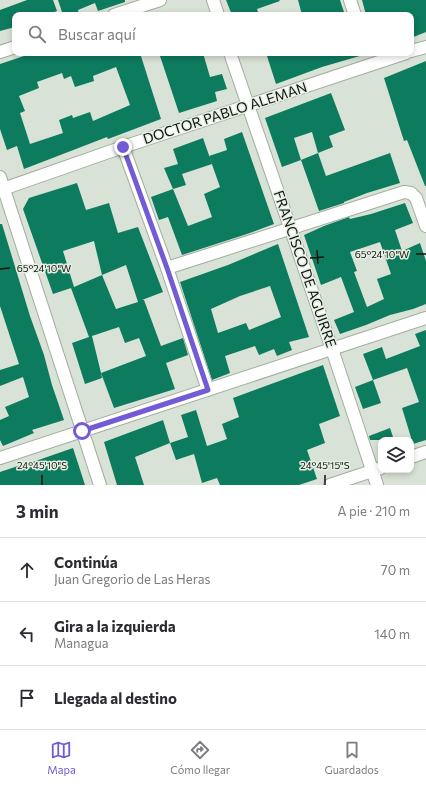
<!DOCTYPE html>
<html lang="es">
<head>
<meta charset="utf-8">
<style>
	:root { --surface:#fff; --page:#f2f2f3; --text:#2b2b33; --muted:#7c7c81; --line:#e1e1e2; --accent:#735bd5 }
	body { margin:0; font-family:Commissioner,sans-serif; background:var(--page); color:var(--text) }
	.controls { position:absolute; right:12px; bottom:12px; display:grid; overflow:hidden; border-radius:8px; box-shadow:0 2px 6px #0003 }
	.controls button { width:36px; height:36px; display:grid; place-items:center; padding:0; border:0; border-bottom:1px solid var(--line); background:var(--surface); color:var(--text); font:20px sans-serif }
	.stop { position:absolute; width:12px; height:12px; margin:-9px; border:3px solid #735bd5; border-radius:50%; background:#fff }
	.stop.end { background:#735bd5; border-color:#fff; box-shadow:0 1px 4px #0008 }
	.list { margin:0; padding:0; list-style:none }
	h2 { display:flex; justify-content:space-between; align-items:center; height:52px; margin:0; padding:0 16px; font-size:17px }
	h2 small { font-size:13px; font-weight:400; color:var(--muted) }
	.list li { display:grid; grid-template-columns:26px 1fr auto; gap:12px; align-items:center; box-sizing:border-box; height:64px; padding:0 16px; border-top:1px solid var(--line) }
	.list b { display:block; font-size:15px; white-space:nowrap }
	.list p { margin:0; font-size:13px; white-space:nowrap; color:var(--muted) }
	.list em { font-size:13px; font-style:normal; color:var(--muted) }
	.icon { flex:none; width:22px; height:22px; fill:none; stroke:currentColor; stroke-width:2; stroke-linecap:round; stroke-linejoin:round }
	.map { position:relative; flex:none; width:426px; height:485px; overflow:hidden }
	.search { position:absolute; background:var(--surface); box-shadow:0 2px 6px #0003; left:12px; right:12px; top:12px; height:44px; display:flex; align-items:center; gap:10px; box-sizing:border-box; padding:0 14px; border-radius:8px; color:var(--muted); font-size:15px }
	.sheet { height:244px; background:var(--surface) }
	nav { display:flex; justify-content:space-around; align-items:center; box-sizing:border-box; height:56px; border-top:1px solid var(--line); background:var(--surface); font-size:11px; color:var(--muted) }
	nav a { display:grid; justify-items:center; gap:2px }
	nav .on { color:var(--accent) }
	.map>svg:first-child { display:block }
	.building { fill:#0d7b5e; fill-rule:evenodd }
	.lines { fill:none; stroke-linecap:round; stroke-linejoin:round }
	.minor-casing { stroke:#a4aca1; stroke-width:14 }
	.minor { stroke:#fff; stroke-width:12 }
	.route { stroke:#735bd5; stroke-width:5 }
	.ticks { fill:none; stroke:#10130f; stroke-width:1.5 }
	.labels { text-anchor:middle; stroke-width:3; stroke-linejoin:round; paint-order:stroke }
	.street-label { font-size:14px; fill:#10130f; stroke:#e6efe3 }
	.ticks-label { font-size:10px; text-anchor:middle; fill:#10130f; stroke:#e6efe3; stroke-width:3; stroke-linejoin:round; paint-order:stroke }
</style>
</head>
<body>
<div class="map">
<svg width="426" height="485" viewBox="0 0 426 485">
	<rect width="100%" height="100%" fill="#d9e2d6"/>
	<g class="building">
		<polygon points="27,0 53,0 57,11 46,15 15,15 15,27 0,31 0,10"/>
		<polygon points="58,0 125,0 125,2 98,11 95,3 78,10 79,15 63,15"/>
		<polygon points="226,0 279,0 280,1 257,9 259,15 232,15"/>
		<polygon points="298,0 340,0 345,15 302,15"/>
		<polygon points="362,0 426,0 426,32 411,38 411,15 366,15"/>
		<path d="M23 53H140L161 119 108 139 107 137 24 169 17 146 7 150 0 129V64L24 56ZM116 67 130 105 93 121 90 112 73 118 72 115 59 120 63 133 30 144 20 113 25 111 19 96 39 88 37 82 62 73 64 79 71 76 75 87 94 81 93 76Z"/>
		<polygon points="159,53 203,53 210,77 222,74 227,89 215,92 217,101 179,113"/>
		<polygon points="266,53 363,53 363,55 322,67 276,84"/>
		<polygon points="426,61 426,186 425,186 407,140 404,141 384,78"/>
		<polygon points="331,93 345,130 329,136 333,147 318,153 312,132 294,138 301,160 282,167 265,118"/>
		<polygon points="242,132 274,224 247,234 182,255 168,217 159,220 151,197 173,189 188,226 212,217 204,194 220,187 209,156 227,150 224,139"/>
		<polygon points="203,138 212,164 182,174 186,185 173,189 164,168 178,164 173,149"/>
		<polygon points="318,153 326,176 390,153 400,183 367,193 344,202 344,203 319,211 301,160"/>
		<path d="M77 183 86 210 109 203 118 233 138 227 163 292 142 300H144L161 346 183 338 188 355 166 363 175 389 114 408 101 373 102 378 85 384 72 343 89 337 71 288 74 287 53 294 23 209 29 198ZM94 241 102 275 74 287 63 251ZM126 265 138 302 116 309 102 275ZM119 327 125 343 139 338 146 356 101 373 92 336 89 337Z"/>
		<path d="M405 203 413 223 395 230 402 251 420 243 426 261V304L413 309 390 315 366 325 340 334 334 320 354 312 341 277 321 285 304 235 324 226 349 217 350 219 371 214ZM380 242 391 274 377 279 384 299 367 307 354 272 357 271 350 252Z"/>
		<polygon points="0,224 2,224 30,316 44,355 52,385 64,420 32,430 34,433 3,446 0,440 0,420 9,416 5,407 29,397 23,377 0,386 0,370 19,364 0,306"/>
		<path d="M278 244 309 337 289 342 292 350 277 356 274 349 259 355 255 346 225 356 230 373 212 380 180 282 228 265ZM270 286 281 317 249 330 246 323 218 333 211 309 240 296Z"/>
		<polygon points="426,330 426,440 413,444 402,408 419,402 407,368 373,380 363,354 382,347 386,359 420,346 415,334"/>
		<polygon points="323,365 340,416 319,424 325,443 307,450 317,479 299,485 220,485 217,478 202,483 194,454 176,460 170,443 188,437 181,415 196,410 207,446 227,439 222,424 239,417 233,398"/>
		<polygon points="373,380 381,403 363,409 355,387"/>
		<polygon points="163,420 170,443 135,457 144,485 117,485 104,442"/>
		<polygon points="390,428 394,440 370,440 369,436"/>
		<polygon points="73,448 85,485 0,485 0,472 24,464 24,465"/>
	</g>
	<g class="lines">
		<g class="minor-casing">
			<g id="minor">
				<polyline points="213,0 218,15"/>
				<polyline points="350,0 355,15"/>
				<polyline points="114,15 160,0"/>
				<polyline points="411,51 426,47"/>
				<polyline points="0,52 15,47"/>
				<polyline points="230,53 332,349 377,485"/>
				<polyline points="123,147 167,268 208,390"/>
				<polyline points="0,177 100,485"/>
				<polyline points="0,190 123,147 406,53"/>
				<polyline points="167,268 404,192 411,193 416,198 426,226"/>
				<polyline points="411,457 426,452"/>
				<polyline points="0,458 426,318"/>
				<polyline points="330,485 381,468"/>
			</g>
		</g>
		<use href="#minor" class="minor"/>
	</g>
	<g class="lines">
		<polyline class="route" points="82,431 208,390 167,268 123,147"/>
	</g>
	<path class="ticks" d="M317 250 318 264M416 254H426M310 258 324 257M0 269 10 268M42 475V485M325 475V485"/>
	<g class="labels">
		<g class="street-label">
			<text transform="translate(225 113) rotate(-18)" y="5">DOCTOR PABLO ALEMAN</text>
			<text transform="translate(305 269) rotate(71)" y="5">FRANCISCO DE AGUIRRE</text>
		</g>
	</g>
	<g class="ticks-label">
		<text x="382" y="258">65°24'10"W</text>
		<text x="44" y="272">65°24'10"W</text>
		<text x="42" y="469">24°45'10"S</text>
		<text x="325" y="469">24°45'15"S</text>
	</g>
</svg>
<div class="controls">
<button><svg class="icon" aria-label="layers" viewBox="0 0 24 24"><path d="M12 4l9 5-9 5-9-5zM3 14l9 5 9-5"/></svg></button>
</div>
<div class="stop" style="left:82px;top:431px"></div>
<div class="stop end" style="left:123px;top:147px"></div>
<div class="search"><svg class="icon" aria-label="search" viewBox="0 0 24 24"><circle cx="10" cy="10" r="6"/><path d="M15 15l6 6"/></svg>Buscar aquí</div>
</div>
<section class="sheet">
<h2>3 min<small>A pie · 210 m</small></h2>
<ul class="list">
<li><svg class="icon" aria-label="ahead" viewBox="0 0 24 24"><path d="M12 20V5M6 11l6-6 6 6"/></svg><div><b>Continúa</b><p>Juan Gregorio de Las Heras</p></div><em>70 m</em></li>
<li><svg class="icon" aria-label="left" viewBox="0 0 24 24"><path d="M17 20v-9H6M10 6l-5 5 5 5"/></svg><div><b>Gira a la izquierda</b><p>Managua</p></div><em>140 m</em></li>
<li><svg class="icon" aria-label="arrive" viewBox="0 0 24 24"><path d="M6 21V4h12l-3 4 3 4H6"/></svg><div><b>Llegada al destino</b></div></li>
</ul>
</section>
<nav>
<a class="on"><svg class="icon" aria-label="map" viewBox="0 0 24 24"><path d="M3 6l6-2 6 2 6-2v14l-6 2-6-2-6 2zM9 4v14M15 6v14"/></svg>Mapa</a>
<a><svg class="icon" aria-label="directions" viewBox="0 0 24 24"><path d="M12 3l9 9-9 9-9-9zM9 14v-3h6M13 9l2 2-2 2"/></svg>Cómo llegar</a>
<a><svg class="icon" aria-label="saved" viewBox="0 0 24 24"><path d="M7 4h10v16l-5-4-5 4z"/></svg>Guardados</a>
</nav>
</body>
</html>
